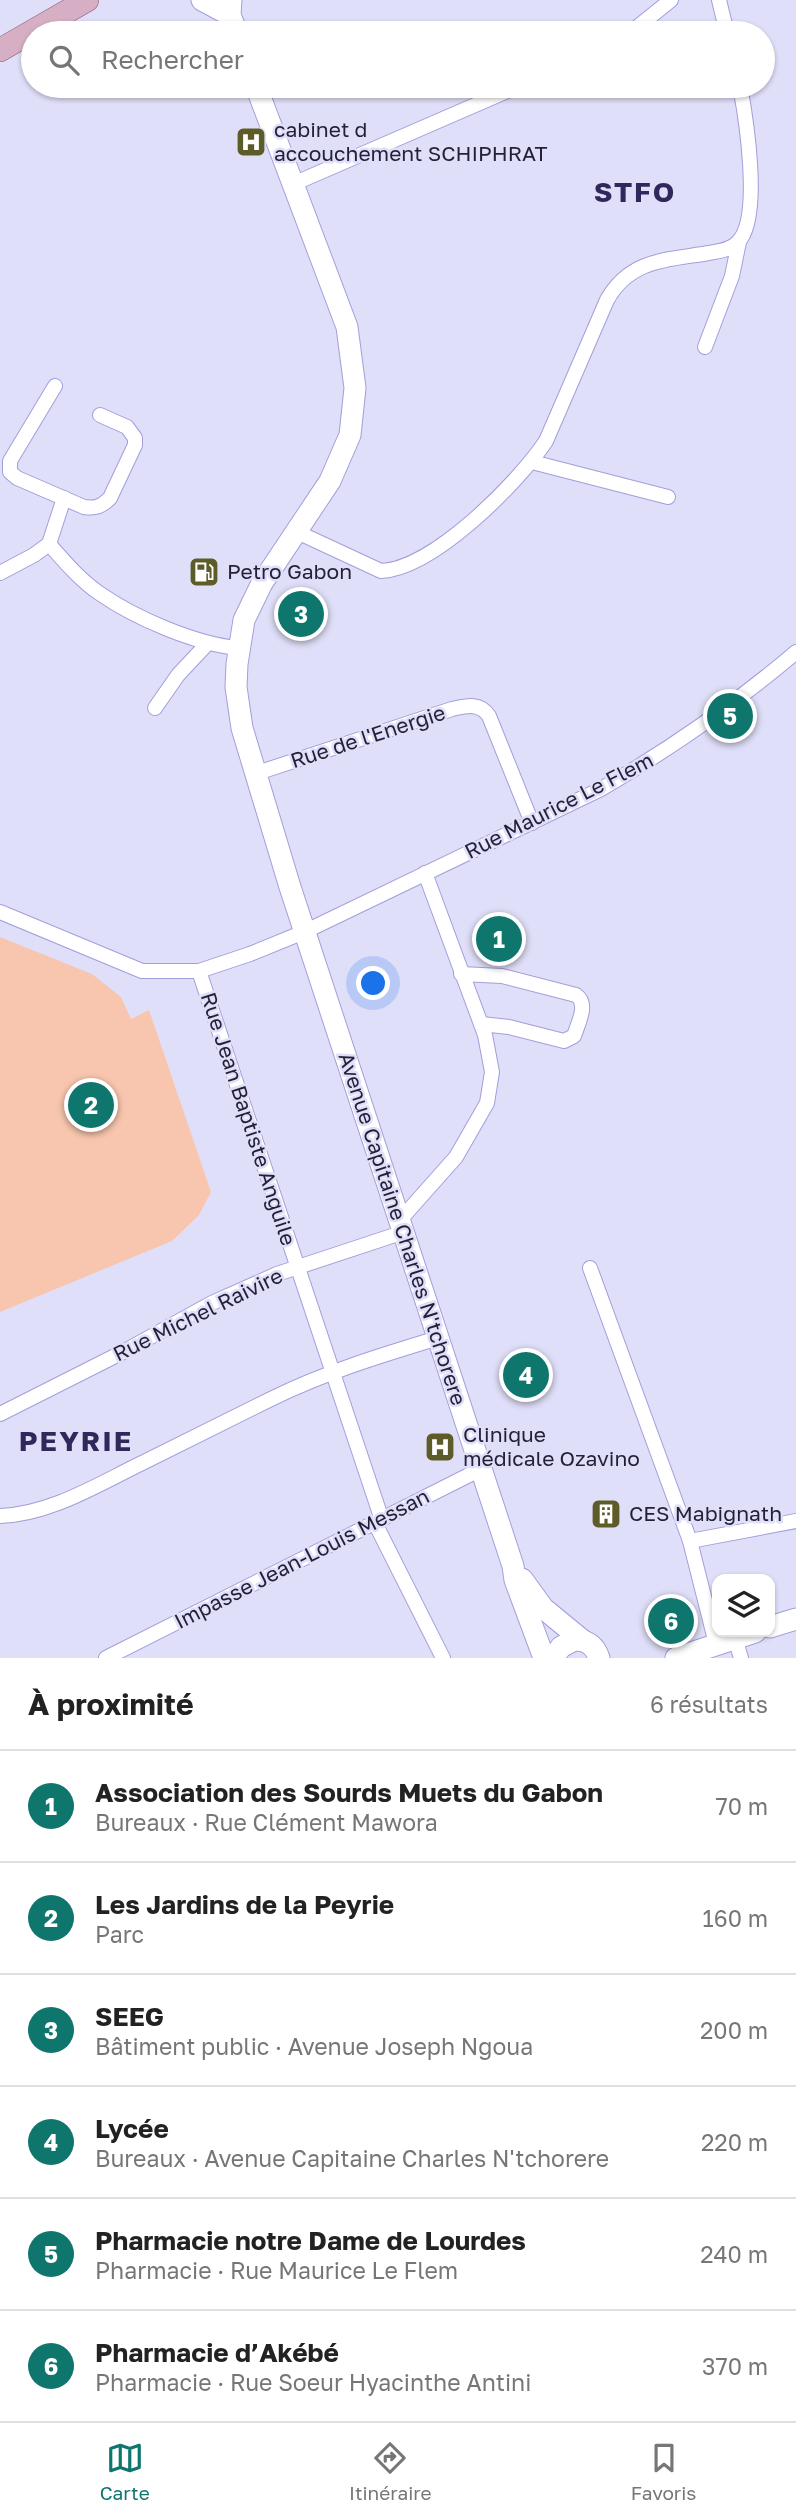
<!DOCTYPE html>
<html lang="fr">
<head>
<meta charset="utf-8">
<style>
	:root { --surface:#fff; --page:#f6f6f6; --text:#222; --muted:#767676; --line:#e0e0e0; --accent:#0f766e }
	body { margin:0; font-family:"Golos Text",sans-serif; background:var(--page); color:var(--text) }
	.controls { position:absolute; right:21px; bottom:21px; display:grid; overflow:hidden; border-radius:14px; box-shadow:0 2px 5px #0004 }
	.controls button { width:63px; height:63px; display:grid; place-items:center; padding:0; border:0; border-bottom:2px solid var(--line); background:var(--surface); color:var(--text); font:35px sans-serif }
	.you { position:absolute; left:374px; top:984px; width:24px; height:24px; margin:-18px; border:5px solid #fff; border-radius:50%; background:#1a73e8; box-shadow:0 0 0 10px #1a73e833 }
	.badge { display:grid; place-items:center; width:46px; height:46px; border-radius:50%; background:var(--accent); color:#fff; font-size:23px; font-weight:700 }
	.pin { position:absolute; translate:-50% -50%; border:4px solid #fff; box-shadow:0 2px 7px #0006 }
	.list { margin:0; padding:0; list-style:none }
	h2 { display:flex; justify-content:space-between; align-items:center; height:91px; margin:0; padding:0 28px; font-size:30px }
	h2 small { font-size:23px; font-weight:400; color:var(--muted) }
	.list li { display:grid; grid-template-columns:46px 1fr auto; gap:21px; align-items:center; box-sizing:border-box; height:112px; padding:0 28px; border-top:2px solid var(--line) }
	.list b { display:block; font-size:26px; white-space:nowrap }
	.list p { margin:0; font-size:23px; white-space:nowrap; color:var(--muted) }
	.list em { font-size:23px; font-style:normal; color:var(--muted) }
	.icon { flex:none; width:38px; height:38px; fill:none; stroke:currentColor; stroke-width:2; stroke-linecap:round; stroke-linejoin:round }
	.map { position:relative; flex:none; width:796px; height:1658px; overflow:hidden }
	.search { position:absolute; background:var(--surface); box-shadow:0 2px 5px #0004; left:21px; right:21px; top:21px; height:77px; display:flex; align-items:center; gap:18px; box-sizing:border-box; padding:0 24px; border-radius:38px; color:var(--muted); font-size:26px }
	.sheet { height:763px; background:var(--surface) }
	nav { display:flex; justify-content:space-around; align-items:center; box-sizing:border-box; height:98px; border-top:2px solid var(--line); background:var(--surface); font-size:19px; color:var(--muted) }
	nav a { display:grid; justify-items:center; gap:4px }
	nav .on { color:var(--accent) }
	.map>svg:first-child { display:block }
	.green { fill:#f8c6ae }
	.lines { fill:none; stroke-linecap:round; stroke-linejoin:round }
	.street-casing { stroke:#a39edb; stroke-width:16 }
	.secondary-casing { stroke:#a39edb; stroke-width:23 }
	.primary-casing { stroke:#875a79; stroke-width:24 }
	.street { stroke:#fff; stroke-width:14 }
	.secondary { stroke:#fff; stroke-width:21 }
	.primary { stroke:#d7afc4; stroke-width:23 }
	.labels { text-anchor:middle; stroke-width:5; stroke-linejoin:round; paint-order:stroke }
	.poi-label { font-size:21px; fill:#221f37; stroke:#e0dff9; text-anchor:start }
	.street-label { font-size:21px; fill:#221f37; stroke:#e0dff9 }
	.district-label { font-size:28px; font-weight:bold; letter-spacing:2px; fill:#30285a; stroke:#e0dff9 }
</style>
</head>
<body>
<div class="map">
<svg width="796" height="1658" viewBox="0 0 796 1658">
	<rect width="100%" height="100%" fill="#e0dff9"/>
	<polygon class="green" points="0,937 92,974 121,997 131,1019 149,1010 211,1192 199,1215 172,1241 0,1312"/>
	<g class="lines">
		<g class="street-casing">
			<g id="street">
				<polyline points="719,0 727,33"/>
				<polyline points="630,33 671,0"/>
				<polyline points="293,184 519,86"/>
				<polyline points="705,347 732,276 739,242"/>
				<path d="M55 386 10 461V472L17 478 84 507C96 509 102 506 110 498L135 445V438L127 427 100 415"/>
				<polyline points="532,462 668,497"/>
				<path d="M297 532 381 571C433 569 518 483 546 441L607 300C630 259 667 260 709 253 719 251 731 250 738 242 762 218 746 118 740 86"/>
				<path d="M49 544C64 561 80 580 99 593 135 618 195 644 238 648"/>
				<polyline points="49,544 64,498"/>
				<polyline points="0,573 34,555 49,544"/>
				<polyline points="155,708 178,675 207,644"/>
				<path d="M254 774 452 709C466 706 480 702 489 716L532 823"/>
				<path d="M0 912 142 971H199L250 954 304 932 601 789C670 749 735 704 796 652"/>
				<polyline points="199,971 382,1520"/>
				<path d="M461 974 502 976 576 995C589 1004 578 1023 574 1036L564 1041 509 1027 481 1024"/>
				<polyline points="400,1220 456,1157 487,1103 492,1072 485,1035 425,873"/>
				<polyline points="590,1268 690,1541 716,1644"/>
				<polyline points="0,1414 125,1351 212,1303 277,1274 404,1232"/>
				<path d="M0 1516C48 1514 92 1488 134 1467 181 1444 227 1421 273 1398 326 1372 382 1355 438 1338"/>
				<polyline points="375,1523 443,1658"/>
				<polyline points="690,1541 796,1521"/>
				<polyline points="735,1638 741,1658"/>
				<polyline points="106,1658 481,1469"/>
			</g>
		</g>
		<g class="secondary-casing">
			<g id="secondary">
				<polyline points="202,0 230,15"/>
				<polyline points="231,0 230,15 237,33"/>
				<polyline points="256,86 347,327 355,388 350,435 330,481 262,583 244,620 237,664 236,687 242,728 290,887 513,1566 515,1580 544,1658"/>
				<polyline points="522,1579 543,1608 582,1640"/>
				<polyline points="770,1627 796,1619"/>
				<path d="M553 1658 561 1647 574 1640C588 1640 595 1646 599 1658"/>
				<polyline points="676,1658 755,1632"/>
			</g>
		</g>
		<g class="primary-casing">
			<polyline id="primary" points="0,50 87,0"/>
		</g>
		<use href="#street" class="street"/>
		<use href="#secondary" class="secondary"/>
		<use href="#primary" class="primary"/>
	</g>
	<defs>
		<g id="hospital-square" transform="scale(1.575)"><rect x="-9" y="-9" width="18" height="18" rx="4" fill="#5d5c29" stroke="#e0dff9"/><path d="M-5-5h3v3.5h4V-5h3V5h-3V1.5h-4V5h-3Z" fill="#fff"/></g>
		<g id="fuel-square" transform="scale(1.575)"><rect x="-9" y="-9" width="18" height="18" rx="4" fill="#5d5c29" stroke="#e0dff9"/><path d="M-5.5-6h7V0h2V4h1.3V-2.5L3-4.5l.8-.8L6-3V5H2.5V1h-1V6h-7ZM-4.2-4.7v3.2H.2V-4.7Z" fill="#fff"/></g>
		<g id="building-square" transform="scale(1.575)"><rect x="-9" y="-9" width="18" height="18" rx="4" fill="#5d5c29" stroke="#e0dff9"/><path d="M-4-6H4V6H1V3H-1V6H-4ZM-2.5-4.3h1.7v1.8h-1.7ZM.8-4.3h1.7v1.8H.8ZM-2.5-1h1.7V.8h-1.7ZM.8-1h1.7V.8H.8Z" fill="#fff"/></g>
	</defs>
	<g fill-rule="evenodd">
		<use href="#hospital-square" x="251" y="142"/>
		<use href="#fuel-square" x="204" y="572"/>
		<use href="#hospital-square" x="440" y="1447"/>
		<use href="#building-square" x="606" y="1514"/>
	</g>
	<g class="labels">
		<g class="poi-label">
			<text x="274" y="137">cabinet d<tspan x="274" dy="24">accouchement SCHIPHRAT</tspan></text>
			<text x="227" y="579">Petro Gabon</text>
			<text x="463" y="1442">Clinique<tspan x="463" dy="24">médicale Ozavino</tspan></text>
			<text x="629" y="1521">CES Mabignath</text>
		</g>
		<g class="street-label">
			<text transform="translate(368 737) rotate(-18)" y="7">Rue de l'Energie</text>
			<text transform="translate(559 806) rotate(-27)" y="7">Rue Maurice Le Flem</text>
			<text transform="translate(248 1119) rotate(72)" y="7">Rue Jean Baptiste Anguile</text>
			<text transform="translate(402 1229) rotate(72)" y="7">Avenue Capitaine Charles N'tchorere</text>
			<text transform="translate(198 1315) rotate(-26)" y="7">Rue Michel Raivire</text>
			<text transform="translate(302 1559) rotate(-27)" y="7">Impasse Jean-Louis Messan</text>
		</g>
		<g class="district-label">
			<text x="635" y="202">STFO</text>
			<text x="76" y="1451">PEYRIE</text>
		</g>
	</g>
</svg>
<div class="controls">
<button><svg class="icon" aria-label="layers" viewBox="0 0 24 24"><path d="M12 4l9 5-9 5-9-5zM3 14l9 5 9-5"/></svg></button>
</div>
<div class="you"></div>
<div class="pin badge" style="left:499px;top:939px">1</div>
<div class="pin badge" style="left:91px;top:1105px">2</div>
<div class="pin badge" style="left:301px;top:614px">3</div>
<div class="pin badge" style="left:526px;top:1375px">4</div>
<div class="pin badge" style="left:730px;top:716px">5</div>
<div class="pin badge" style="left:671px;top:1621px">6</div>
<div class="search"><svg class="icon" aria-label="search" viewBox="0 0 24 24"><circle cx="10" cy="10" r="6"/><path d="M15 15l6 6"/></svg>Rechercher</div>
</div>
<section class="sheet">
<h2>À proximité<small>6 résultats</small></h2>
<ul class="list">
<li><span class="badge">1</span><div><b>Association des Sourds Muets du Gabon</b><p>Bureaux · Rue Clément Mawora</p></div><em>70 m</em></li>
<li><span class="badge">2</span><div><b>Les Jardins de la Peyrie</b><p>Parc</p></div><em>160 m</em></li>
<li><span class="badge">3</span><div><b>SEEG</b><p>Bâtiment public · Avenue Joseph Ngoua</p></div><em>200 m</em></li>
<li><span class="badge">4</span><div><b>Lycée</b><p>Bureaux · Avenue Capitaine Charles N'tchorere</p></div><em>220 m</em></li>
<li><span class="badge">5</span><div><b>Pharmacie notre Dame de Lourdes</b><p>Pharmacie · Rue Maurice Le Flem</p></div><em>240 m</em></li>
<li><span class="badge">6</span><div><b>Pharmacie d’Akébé</b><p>Pharmacie · Rue Soeur Hyacinthe Antini</p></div><em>370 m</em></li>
</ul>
</section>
<nav>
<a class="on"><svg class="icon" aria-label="map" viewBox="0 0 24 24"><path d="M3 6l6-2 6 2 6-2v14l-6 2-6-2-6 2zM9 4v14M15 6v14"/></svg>Carte</a>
<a><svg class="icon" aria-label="directions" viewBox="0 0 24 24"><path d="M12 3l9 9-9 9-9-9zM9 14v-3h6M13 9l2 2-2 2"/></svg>Itinéraire</a>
<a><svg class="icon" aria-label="saved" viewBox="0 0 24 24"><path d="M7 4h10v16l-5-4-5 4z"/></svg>Favoris</a>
</nav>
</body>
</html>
